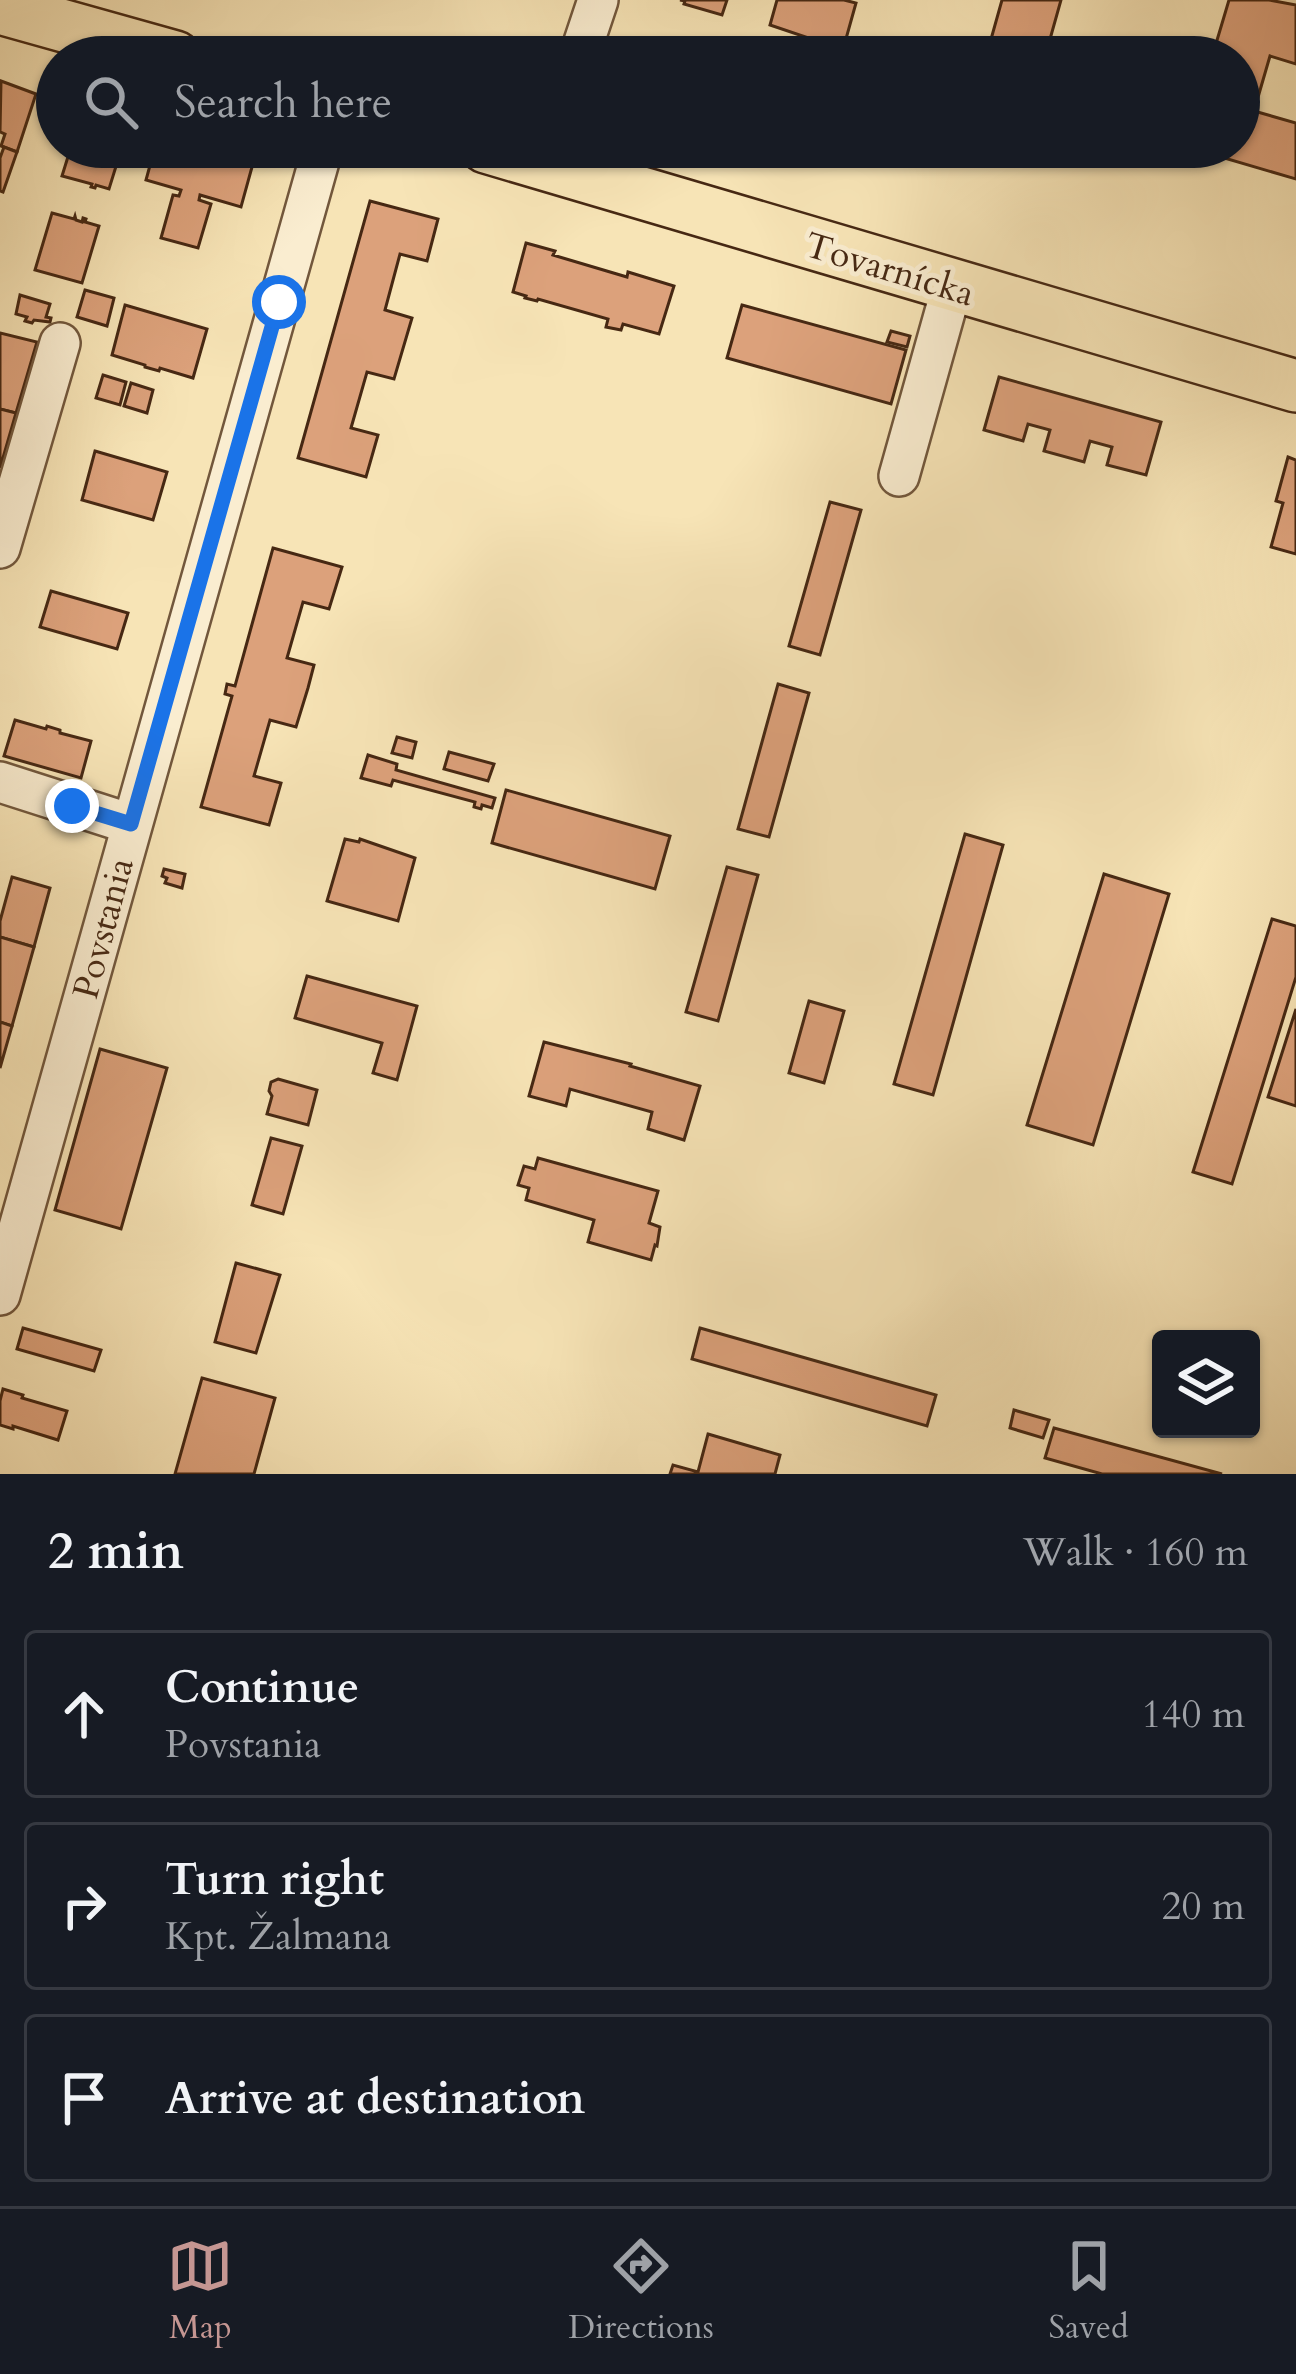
<!DOCTYPE html>
<html lang="en">
<head>
<meta charset="utf-8">
<style>
	:root { --surface:#171b24; --page:#242831; --text:#f1f3f6; --muted:#9ea1a6; --line:#363941; --accent:#c59692 }
	body { margin:0; font-family:Cardo,serif; background:var(--page); color:var(--text) }
	.controls { position:absolute; right:36px; bottom:36px; display:grid; overflow:hidden; border-radius:12px; box-shadow:0 3px 9px #0004 }
	.controls button { width:108px; height:108px; display:grid; place-items:center; padding:0; border:0; border-bottom:3px solid var(--line); background:var(--surface); color:var(--text); font:60px sans-serif }
	.stop { position:absolute; width:36px; height:36px; margin:-27px; border:9px solid #1a73e8; border-radius:50%; background:#fff }
	.stop.end { background:#1a73e8; border-color:#fff; box-shadow:0 3px 12px #0008 }
	.list { margin:0; padding:0; list-style:none }
	h2 { display:flex; justify-content:space-between; align-items:center; height:156px; margin:0; padding:0 48px; font-size:51px }
	h2 small { font-size:39px; font-weight:400; color:var(--muted) }
	.list li { display:grid; grid-template-columns:78px 1fr auto; gap:36px; align-items:center; box-sizing:border-box; height:168px; margin:0 24px 24px; padding:0 24px; border:3px solid var(--line); border-radius:12px }
	.list b { display:block; font-size:45px; white-space:nowrap }
	.list p { margin:0; font-size:39px; white-space:nowrap; color:var(--muted) }
	.list em { font-size:39px; font-style:normal; color:var(--muted) }
	.icon { flex:none; width:66px; height:66px; fill:none; stroke:currentColor; stroke-width:2; stroke-linecap:round; stroke-linejoin:round }
	.map { position:relative; flex:none; width:1296px; height:1474px; overflow:hidden }
	.search { position:absolute; background:var(--surface); box-shadow:0 3px 9px #0004; left:36px; right:36px; top:36px; height:132px; display:flex; align-items:center; gap:30px; box-sizing:border-box; padding:0 42px; border-radius:66px; color:var(--muted); font-size:45px }
	.sheet { height:732px; background:var(--surface) }
	nav { display:flex; justify-content:space-around; align-items:center; box-sizing:border-box; height:168px; border-top:3px solid var(--line); background:var(--surface); font-size:33px; color:var(--muted) }
	nav a { display:grid; justify-items:center; gap:6px }
	nav .on { color:var(--accent) }
	.map>svg:first-child { display:block }
	.building { fill:#dca17b; stroke:#462813; stroke-width:3 }
	.lines { fill:none; stroke-linecap:round; stroke-linejoin:round }
	.minor-casing { stroke:#72573c; stroke-width:44 }
	.major-casing { stroke:#462813; stroke-width:56 }
	.minor { stroke:#faedd0; stroke-width:39 }
	.major { stroke:#f7e4b6; stroke-width:51 }
	.route { stroke:#1a73e8; stroke-width:15 }
	.labels { text-anchor:middle; stroke-width:10; stroke-linejoin:round; paint-order:stroke }
	.street-label { font-size:36px; fill:#462813; stroke:#faedd0 }
</style>
</head>
<body>
<div class="map">
<svg width="1296" height="1474" viewBox="0 0 1296 1474">
	<rect width="100%" height="100%" fill="#f7e4b6"/>
	<filter id="stains"><feTurbulence type="fractalNoise" baseFrequency=".00167" numOctaves="4"/><feColorMatrix values="0 0 0 0 .2 0 0 0 0 .09 0 0 0 0 .02 0 0 0 .5 -.17"/></filter>
	<radialGradient id="worn" r=".72"><stop offset=".6" stop-color="#630" stop-opacity="0"/><stop offset="1" stop-color="#630" stop-opacity=".3"/></radialGradient>
	<g class="building">
		<polygon points="680,0 727,0 722,15 684,4 685,1"/>
		<polygon points="777,0 844,0 856,3 844,46 832,43 832,46 770,25"/>
		<polygon points="1002,0 1061,0 1045,57 986,57"/>
		<polygon points="1229,0 1269,0 1296,5 1296,64 1270,56 1254,111 1296,123 1296,179 1187,147 1239,147 1239,57 1212,57"/>
		<polygon points="1,81 36,94 17,152 1,146 5,134 0,132"/>
		<polygon points="4,147 17,152 3,192 0,191 0,158"/>
		<polygon points="71,147 122,147 109,189 96,185 95,188 91,187 92,184 62,176"/>
		<polygon points="155,147 181,147 252,167 241,207 200,195 199,200 211,204 198,248 161,238 173,195 179,196 181,190 146,180"/>
		<polygon points="370,201 438,219 427,261 400,254 385,310 412,318 394,379 367,372 351,428 378,435 366,477 298,458"/>
		<polygon points="52,213 74,219 75,216 76,220 82,222 83,218 86,219 85,222 99,226 82,283 35,270"/>
		<polygon points="526,243 555,251 553,255 627,277 628,272 674,286 659,334 623,324 621,330 606,327 608,319 538,299 537,301 525,298 526,296 513,292"/>
		<polygon points="85,290 114,298 107,326 77,317"/>
		<polygon points="20,295 50,304 46,317 51,318 50,322 34,320 32,323 25,321 27,317 16,314"/>
		<polygon points="125,305 207,329 193,378 160,368 159,371 145,367 145,365 112,355"/>
		<polygon points="742,305 906,350 891,404 727,358"/>
		<polygon points="891,331 910,336 907,347 887,342"/>
		<polygon points="0,333 37,342 16,413 0,409"/>
		<polygon points="103,375 126,382 120,405 96,398"/>
		<polygon points="999,377 1161,422 1146,475 1107,465 1112,447 1090,441 1084,462 1044,451 1050,430 1028,424 1023,441 984,430"/>
		<polygon points="131,383 153,390 147,413 124,406"/>
		<polygon points="0,409 16,413 0,468"/>
		<polygon points="95,451 167,472 153,520 82,500"/>
		<polygon points="1288,457 1296,460 1296,554 1271,547 1283,503 1276,501"/>
		<polygon points="830,502 861,510 820,655 789,646"/>
		<polygon points="273,548 342,567 329,609 303,602 287,658 314,665 308,688 296,727 270,720 254,776 281,783 269,825 201,807 232,696 225,694 227,684 235,686"/>
		<polygon points="51,591 128,613 117,649 40,627"/>
		<polygon points="778,684 809,693 769,837 738,829"/>
		<polygon points="15,720 46,729 47,726 60,730 60,733 91,741 81,778 4,756"/>
		<polygon points="397,737 416,742 412,758 392,753"/>
		<polygon points="449,752 494,764 488,781 444,769"/>
		<polygon points="368,755 397,764 396,770 495,798 492,808 482,805 481,809 474,807 475,802 393,780 391,786 361,778"/>
		<polygon points="506,790 670,836 655,889 492,843"/>
		<polygon points="965,834 1003,845 933,1095 894,1084"/>
		<polygon points="345,839 359,842 360,839 415,858 398,921 327,901"/>
		<polygon points="727,867 758,875 718,1021 686,1012"/>
		<polygon points="164,869 185,874 182,888 165,883 167,878 162,876"/>
		<polygon points="1104,874 1169,894 1093,1145 1027,1125"/>
		<polygon points="12,877 50,888 34,947 0,937 0,921"/>
		<polygon points="1272,919 1296,926 1296,977 1232,1184 1193,1172"/>
		<polygon points="0,937 34,947 12,1026 0,1022"/>
		<polygon points="307,976 417,1006 397,1080 373,1073 382,1043 295,1018"/>
		<polygon points="809,1001 844,1011 824,1083 789,1073"/>
		<polygon points="1296,1009 1296,1106 1268,1097"/>
		<polygon points="0,1022 12,1026 0,1068"/>
		<polygon points="544,1042 631,1064 630,1066 700,1086 684,1140 648,1129 652,1112 570,1089 566,1106 529,1096"/>
		<polygon points="100,1049 167,1068 121,1229 55,1210"/>
		<polygon points="278,1079 317,1090 308,1125 267,1114 272,1096 269,1091 271,1082"/>
		<polygon points="271,1138 302,1146 283,1214 252,1205"/>
		<polygon points="538,1158 658,1191 649,1223 660,1227 657,1246 655,1245 651,1260 588,1242 594,1220 526,1200 529,1188 518,1185 524,1166 535,1169"/>
		<polygon points="236,1263 280,1275 256,1353 215,1342"/>
		<polygon points="23,1328 101,1350 94,1371 17,1349"/>
		<polygon points="700,1328 936,1395 927,1426 692,1359"/>
		<polygon points="202,1378 275,1398 254,1474 175,1474"/>
		<polygon points="3,1389 23,1395 22,1398 67,1411 58,1440 13,1426 13,1429 0,1425 0,1401"/>
		<polygon points="1014,1410 1049,1420 1043,1438 1010,1428"/>
		<polygon points="1054,1428 1222,1474 1102,1474 1045,1458"/>
		<polygon points="708,1434 780,1455 775,1474 670,1474 673,1465 698,1472"/>
	</g>
	<g class="lines">
		<g class="minor-casing">
			<g id="minor">
				<polyline points="579,57 598,0"/>
				<polyline points="899,476 952,287"/>
				<polyline points="0,548 60,343"/>
				<polyline points="0,782 131,824"/>
				<polyline points="0,1295 323,147"/>
			</g>
		</g>
		<g class="major-casing">
			<g id="major">
				<polyline points="0,8 175,57"/>
				<polyline points="486,147 1296,386"/>
			</g>
		</g>
		<use href="#minor" class="minor"/>
		<use href="#major" class="major"/>
	</g>
	<g class="lines">
		<polyline class="route" points="72,806 131,824 279,302"/>
	</g>
	<g class="labels">
		<g class="street-label">
			<text transform="translate(890 268) rotate(17)" y="13">Tovarnícka</text>
			<text transform="translate(102 928) rotate(-75)" y="13">Povstania</text>
		</g>
	</g>
	<rect width="100%" height="100%" filter="url(#stains)"/>
	<rect width="100%" height="100%" fill="url(#worn)"/>
</svg>
<div class="controls">
<button><svg class="icon" aria-label="layers" viewBox="0 0 24 24"><path d="M12 4l9 5-9 5-9-5zM3 14l9 5 9-5"/></svg></button>
</div>
<div class="stop" style="left:279px;top:302px"></div>
<div class="stop end" style="left:72px;top:806px"></div>
<div class="search"><svg class="icon" aria-label="search" viewBox="0 0 24 24"><circle cx="10" cy="10" r="6"/><path d="M15 15l6 6"/></svg>Search here</div>
</div>
<section class="sheet">
<h2>2 min<small>Walk · 160 m</small></h2>
<ul class="list">
<li><svg class="icon" aria-label="ahead" viewBox="0 0 24 24"><path d="M12 20V5M6 11l6-6 6 6"/></svg><div><b>Continue</b><p>Povstania</p></div><em>140 m</em></li>
<li><svg class="icon" aria-label="right" viewBox="0 0 24 24"><path d="M7 20v-9h11M14 6l5 5-5 5"/></svg><div><b>Turn right</b><p>Kpt. Žalmana</p></div><em>20 m</em></li>
<li><svg class="icon" aria-label="arrive" viewBox="0 0 24 24"><path d="M6 21V4h12l-3 4 3 4H6"/></svg><div><b>Arrive at destination</b></div></li>
</ul>
</section>
<nav>
<a class="on"><svg class="icon" aria-label="map" viewBox="0 0 24 24"><path d="M3 6l6-2 6 2 6-2v14l-6 2-6-2-6 2zM9 4v14M15 6v14"/></svg>Map</a>
<a><svg class="icon" aria-label="directions" viewBox="0 0 24 24"><path d="M12 3l9 9-9 9-9-9zM9 14v-3h6M13 9l2 2-2 2"/></svg>Directions</a>
<a><svg class="icon" aria-label="saved" viewBox="0 0 24 24"><path d="M7 4h10v16l-5-4-5 4z"/></svg>Saved</a>
</nav>
</body>
</html>
